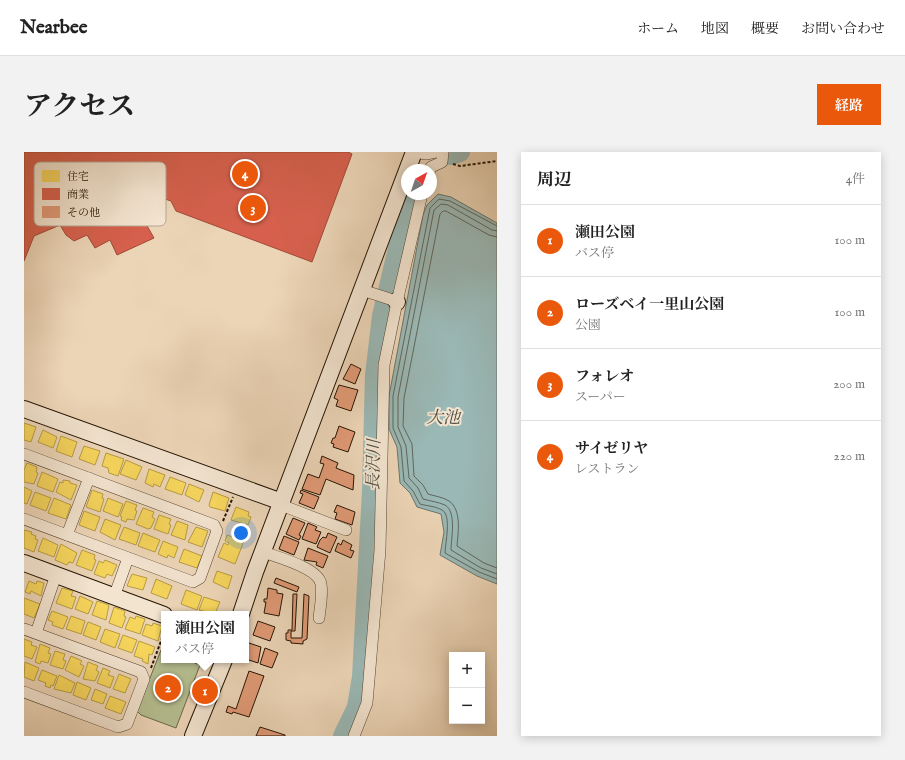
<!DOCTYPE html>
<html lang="ja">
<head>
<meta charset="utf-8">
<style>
	:root { --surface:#fff; --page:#f2f2f2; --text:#222; --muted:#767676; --line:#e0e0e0; --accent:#ea580c }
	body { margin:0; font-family:"IM FELL English","Noto Serif JP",serif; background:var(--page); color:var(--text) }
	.controls { position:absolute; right:12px; bottom:12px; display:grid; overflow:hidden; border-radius:0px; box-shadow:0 2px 10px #0003 }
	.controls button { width:36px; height:36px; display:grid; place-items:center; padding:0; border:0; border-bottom:1px solid var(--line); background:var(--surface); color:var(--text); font:20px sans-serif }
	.compass { position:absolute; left:377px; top:12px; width:36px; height:36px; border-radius:50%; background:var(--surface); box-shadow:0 2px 10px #0003; rotate:40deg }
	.you { position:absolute; left:217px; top:381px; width:14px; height:14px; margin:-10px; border:3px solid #fff; border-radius:50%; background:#1a73e8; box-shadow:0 0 0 6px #1a73e833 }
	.badge { display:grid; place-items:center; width:26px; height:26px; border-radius:50%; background:var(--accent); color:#fff; font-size:13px; font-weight:700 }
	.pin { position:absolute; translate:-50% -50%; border:2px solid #fff; box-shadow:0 1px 4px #0006 }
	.popup { position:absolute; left:137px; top:459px; width:88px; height:52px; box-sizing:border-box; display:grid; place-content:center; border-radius:0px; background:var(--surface); filter:drop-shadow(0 1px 3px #0005); font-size:13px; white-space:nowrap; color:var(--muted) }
	.popup b { font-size:15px; color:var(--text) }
	.popup::after { content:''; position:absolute; left:50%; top:100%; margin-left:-8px; border:8px solid transparent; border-top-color:var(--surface) }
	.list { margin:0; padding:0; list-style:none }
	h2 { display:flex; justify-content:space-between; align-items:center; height:52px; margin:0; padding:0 16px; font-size:17px }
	h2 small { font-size:13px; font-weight:400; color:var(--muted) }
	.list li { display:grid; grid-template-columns:26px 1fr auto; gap:12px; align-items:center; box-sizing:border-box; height:72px; padding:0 16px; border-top:1px solid var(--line) }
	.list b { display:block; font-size:15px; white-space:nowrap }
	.list p { margin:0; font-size:13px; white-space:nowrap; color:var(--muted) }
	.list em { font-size:13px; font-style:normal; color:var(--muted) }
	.map { position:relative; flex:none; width:473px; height:584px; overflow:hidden; border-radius:0px }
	header { display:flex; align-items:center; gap:24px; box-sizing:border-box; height:56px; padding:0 20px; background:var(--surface); border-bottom:1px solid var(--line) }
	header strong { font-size:19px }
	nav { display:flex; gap:22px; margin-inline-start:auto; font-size:14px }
	.intro { display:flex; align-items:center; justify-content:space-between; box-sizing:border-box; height:96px; padding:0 24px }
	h1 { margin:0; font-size:28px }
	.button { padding:10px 18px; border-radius:0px; background:var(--accent); color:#fff; font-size:14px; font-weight:700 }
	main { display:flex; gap:24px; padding:0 24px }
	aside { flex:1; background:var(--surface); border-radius:0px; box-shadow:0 2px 10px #0003 }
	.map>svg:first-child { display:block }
	.green { fill:#b5be90; stroke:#6c694a }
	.water { fill:#9ab8b5; stroke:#6b766e }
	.homes { fill:#f6d55c; stroke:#b79b41 }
	.shops { fill:#d6604d; stroke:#a14937 }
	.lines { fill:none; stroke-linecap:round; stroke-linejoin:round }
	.shore { stroke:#5f665c; stroke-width:1 }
	.river { stroke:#9ab8b5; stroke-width:20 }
	.building { fill:#e19a76; stroke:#241403 }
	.street-casing { stroke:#564430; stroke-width:12 }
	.secondary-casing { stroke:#241403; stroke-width:18 }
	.path { stroke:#241403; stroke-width:2; stroke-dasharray:3 2; stroke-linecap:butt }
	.street { stroke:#f3e4d0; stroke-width:11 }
	.secondary { stroke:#f3e4d0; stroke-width:16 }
	.labels { text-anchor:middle; stroke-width:4; stroke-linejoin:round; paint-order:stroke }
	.water-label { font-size:17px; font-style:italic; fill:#4d4d41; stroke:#f3e4d0 }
	.key { fill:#f3e4d0; stroke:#b5a692; stroke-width:1 }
	.key-label { font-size:11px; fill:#241403 }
</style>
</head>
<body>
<header>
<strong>Nearbee</strong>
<nav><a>ホーム</a><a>地図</a><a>概要</a><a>お問い合わせ</a></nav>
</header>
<div class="intro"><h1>アクセス</h1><a class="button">経路</a></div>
<main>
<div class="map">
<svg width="473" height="584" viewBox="0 0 473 584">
	<rect width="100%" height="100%" fill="#ecd5b7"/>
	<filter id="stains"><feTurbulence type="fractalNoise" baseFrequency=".005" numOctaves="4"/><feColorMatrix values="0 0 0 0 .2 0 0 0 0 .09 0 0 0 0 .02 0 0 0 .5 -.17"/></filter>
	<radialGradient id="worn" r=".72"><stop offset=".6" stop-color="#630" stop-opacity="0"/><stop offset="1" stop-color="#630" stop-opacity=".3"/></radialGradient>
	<polygon class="green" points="137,498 140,499 140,508 163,508 176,513 152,576 117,563 113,559"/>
	<polygon class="water" points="414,42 427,45 473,71 473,432 453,424 416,403 420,380 417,362 393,355 386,341 376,331 373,295 365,277 365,244 399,63 403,53"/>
	<g class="homes">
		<polygon points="0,271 12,275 7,290 0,288"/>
		<polygon points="19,278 33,285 29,296 14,290"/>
		<polygon points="37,284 53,290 48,305 32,299"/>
		<polygon points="60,294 76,299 71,313 55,307"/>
		<polygon points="82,301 100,307 94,324 85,321 84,316 78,314"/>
		<polygon points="102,308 118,315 112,328 96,322"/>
		<polygon points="3,311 13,315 12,320 14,321 10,332 0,330 0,318"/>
		<polygon points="125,317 141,323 136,335 130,332 129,335 121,331"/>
		<polygon points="18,320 34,327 29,340 13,334"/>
		<polygon points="146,325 162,331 158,343 141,337"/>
		<polygon points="39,328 46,329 46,331 53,333 47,348 32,340 36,330 39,331"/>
		<polygon points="165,332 180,338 175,350 161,343"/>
		<polygon points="0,335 8,339 3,352 0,351"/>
		<polygon points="68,338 79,342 78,346 80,347 76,360 62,355"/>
		<polygon points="11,340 27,346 22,359 6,353"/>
		<polygon points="189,340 205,346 201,359 186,355 185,353"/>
		<polygon points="30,346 47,353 42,367 24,361"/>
		<polygon points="84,346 99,352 94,365 79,359"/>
		<polygon points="102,349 113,353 111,358 113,359 110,368 103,367 102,370 97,368 98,365 96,364"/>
		<polygon points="212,355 225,360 224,364 227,365 224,373 207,368"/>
		<polygon points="119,356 130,360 128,365 131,367 127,376 124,377 112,372"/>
		<polygon points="60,359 76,365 71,379 55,373"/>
		<polygon points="135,363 147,367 145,372 147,373 144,382 130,377"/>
		<polygon points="81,367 97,373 91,388 76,380"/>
		<polygon points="153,369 164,373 161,388 147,383"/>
		<polygon points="100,375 116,381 112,393 95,387"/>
		<polygon points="172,375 184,379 178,395 164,390"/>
		<polygon points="0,378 8,380 7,382 12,384 11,387 14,388 10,400 0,396"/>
		<polygon points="119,381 136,388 131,400 114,394"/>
		<polygon points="203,383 220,389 211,412 194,405 200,391 204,393 205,391 201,389"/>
		<polygon points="19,386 34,393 30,405 14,399"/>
		<polygon points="139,389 154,395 150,406 144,403 143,406 134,402"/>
		<polygon points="37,392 53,401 49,411 45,410 43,413 31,408"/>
		<polygon points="160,397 178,404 173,416 155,410"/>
		<polygon points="58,398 71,403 70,407 72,408 68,419 52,413"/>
		<polygon points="81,408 93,413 88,424 83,422 81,426 70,422 75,409 79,411"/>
		<polygon points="193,419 208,424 204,437 189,430"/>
		<polygon points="108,422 123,426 119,438 103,434"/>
		<polygon points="132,427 148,434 143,447 127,441"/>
		<polygon points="5,429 12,432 13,429 20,431 17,444 7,439 6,442 1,440"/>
		<polygon points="38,436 49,439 47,444 52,445 48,457 32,451"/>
		<polygon points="162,438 178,444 173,458 157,452"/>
		<polygon points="56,444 69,450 64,462 51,457"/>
		<polygon points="180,445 196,450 191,462 175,458"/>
		<polygon points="0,446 16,452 10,466 0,462"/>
		<polygon points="73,449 85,453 82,468 68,463"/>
		<polygon points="90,455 101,459 100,464 102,465 98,476 85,471"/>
		<polygon points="28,459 44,465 39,477 28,473 29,470 24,468"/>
		<polygon points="47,464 61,469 57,482 42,477"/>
		<polygon points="112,464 121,467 116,482 101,477 106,465 111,467"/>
		<polygon points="64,470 77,475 72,488 59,483"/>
		<polygon points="129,471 138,474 134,489 118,483 122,472 128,474"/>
		<polygon points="81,477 96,482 91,496 76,490"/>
		<polygon points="99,483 113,488 108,501 94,496"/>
		<polygon points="0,487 8,490 7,493 13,495 8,507 0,504"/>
		<polygon points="115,489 131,495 128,503 125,502 124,512 118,509 119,507 110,504"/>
		<polygon points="16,492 26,496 24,501 27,502 24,511 17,509 16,512 11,510"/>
		<polygon points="31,499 41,502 39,508 42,509 39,517 26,513"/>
		<polygon points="47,504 58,509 56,512 60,514 55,525 41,518"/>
		<polygon points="1,510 15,516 10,529 0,525"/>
		<polygon points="64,510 74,514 72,518 75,520 71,529 59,527"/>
		<polygon points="79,516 86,519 84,523 90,525 86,536 73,531"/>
		<polygon points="18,518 33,524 29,534 27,533 26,536 21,534 22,531 14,528"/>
		<polygon points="95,522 107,527 101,541 89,537"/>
		<polygon points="35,523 51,531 47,541 30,537"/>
		<polygon points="53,530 67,536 62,548 49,543"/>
		<polygon points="71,537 83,542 79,552 67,548"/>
		<polygon points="86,544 102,550 97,562 81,556"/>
	</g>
	<polygon class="shops" points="0,0 324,0 328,2 288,110 152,59 147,49 141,47 129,52 134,66 122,72 130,86 93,103 86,88 71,96 63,83 50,89 42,83 36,73 10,84 0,109"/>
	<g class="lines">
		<g class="shore">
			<path d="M473 74 426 49 415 47 406 56 369 244V276L377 295 380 329 389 339 396 352C403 354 411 354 418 358 428 363 421 392 421 401L455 420 473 427"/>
			<path d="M473 79 468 78 424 53 417 52 410 58 374 245V275L382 294 385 326 394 336 399 347C406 349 414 350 421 353 433 360 427 387 427 398L457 416 473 422"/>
			<path d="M473 85 465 83 422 59H419L416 62 380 246 379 274 388 292 390 324 399 333 404 342C410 344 419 345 425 349 438 358 434 381 433 394L460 411 473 416"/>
		</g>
		<g class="river">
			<polyline points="427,3 436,0"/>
			<polyline points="319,584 333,555 338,525 348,338 351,223 358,164 376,88 390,42"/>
		</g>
	</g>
	<g class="building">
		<polygon points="327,212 337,217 331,232 319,227"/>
		<polygon points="315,233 334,238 327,259 312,254 314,248 310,246"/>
		<polygon points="315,274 331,280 324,300 309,295 310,292 307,291 309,286 311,286"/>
		<polygon points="298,304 314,311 312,316 330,323 329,338 302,327 296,343 278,337 284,322 295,326 300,312 296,311"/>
		<polygon points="277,338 295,345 290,357 275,351 279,342 276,341"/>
		<polygon points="313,353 331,360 328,373 311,367 313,361 310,360"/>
		<polygon points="269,366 281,371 275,383 277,384 275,388 262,382"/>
		<polygon points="284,371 293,375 291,378 297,380 292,392 278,387"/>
		<polygon points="304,381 313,385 306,401 293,395 296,388 299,385 302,386"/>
		<polygon points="260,384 275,390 270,403 255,397"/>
		<polygon points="319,388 328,393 326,398 330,399 327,406 311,399 314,391 317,393"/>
		<polygon points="284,396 304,404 299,416 292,413 293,410 280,408"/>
		<polygon points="252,426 275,435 273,440 250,431"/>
		<polygon points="244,436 253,438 253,441 259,442 255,464 240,461 242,450 240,450 240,447 243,447"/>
		<polygon points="269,442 273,442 271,479 267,479 267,486 278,486 280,442 285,444 283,487 279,489 279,492 267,491 267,489 262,488 262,481 264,481 264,478 268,478"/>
		<polygon points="234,469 251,475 246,489 229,483"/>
		<polygon points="222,490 237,495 234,511 222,507"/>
		<polygon points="241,496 254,501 248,516 236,512"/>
		<polygon points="225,519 240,524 225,565 209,560 208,562 202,560 204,554 212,557"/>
		<polygon points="236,575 261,583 261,584 232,584"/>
	</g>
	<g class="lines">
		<g class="street-casing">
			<g id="street">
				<polyline points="392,0 402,2 412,0"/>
				<polyline points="406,18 407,15 418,10 419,0"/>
				<polyline points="338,138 372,149"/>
				<polyline points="0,302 190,373 193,379 176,426 169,430 0,367"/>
				<polyline points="257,353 322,378"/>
				<polyline points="43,383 65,326"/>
				<path d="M239 400C253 405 295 416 297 432 299 443 296 456 295 466"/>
				<polyline points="90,445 104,406"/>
				<polyline points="0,477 117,520 120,527 103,572 94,575 0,540"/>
				<polyline points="12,481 32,423"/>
				<polyline points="330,584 343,551 356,398 360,213 373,150 398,42"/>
			</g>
		</g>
		<g class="secondary-casing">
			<g id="secondary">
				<polyline points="372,149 373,150"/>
				<polyline points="0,257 258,350"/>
				<polyline points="0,411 140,463"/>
				<polyline points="217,462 231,420 390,0"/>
				<polyline points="169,584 200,508"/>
			</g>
		</g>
		<g class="path">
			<polyline points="429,12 436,14 473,9"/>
			<polyline points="199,369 209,345"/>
			<polyline points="127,516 140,481"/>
		</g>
		<use href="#street" class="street"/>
		<use href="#secondary" class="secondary"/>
	</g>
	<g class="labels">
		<g class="water-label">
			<text x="419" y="271">大池</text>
			<text transform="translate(349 313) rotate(-89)" y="6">長沢川</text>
		</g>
	</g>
	<rect x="10" y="10" width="132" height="64" rx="6" class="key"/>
	<rect x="18" y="18" width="18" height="12" fill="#f6d55c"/>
	<rect x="18" y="36" width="18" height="12" fill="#d6604d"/>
	<rect x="18" y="54" width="18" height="12" fill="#e19a76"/>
	<g class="key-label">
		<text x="43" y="28">住宅</text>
		<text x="43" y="46">商業</text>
		<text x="43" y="64">その他</text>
	</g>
	<rect width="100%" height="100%" filter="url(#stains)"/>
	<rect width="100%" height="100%" fill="url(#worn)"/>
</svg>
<div class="controls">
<button>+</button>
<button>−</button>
</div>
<svg class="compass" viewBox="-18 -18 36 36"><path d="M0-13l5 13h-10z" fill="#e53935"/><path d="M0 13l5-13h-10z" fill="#767676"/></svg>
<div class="you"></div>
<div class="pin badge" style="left:181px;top:539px">1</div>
<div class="popup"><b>瀬田公園</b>バス停</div>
<div class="pin badge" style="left:144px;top:536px">2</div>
<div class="pin badge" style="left:229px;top:56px">3</div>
<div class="pin badge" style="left:221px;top:22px">4</div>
</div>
<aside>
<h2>周辺<small>4件</small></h2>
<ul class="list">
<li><span class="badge">1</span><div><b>瀬田公園</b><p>バス停</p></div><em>100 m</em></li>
<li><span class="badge">2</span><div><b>ローズベイ一里山公園</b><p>公園</p></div><em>100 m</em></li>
<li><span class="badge">3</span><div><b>フォレオ</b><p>スーパー</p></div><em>200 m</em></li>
<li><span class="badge">4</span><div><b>サイゼリヤ</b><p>レストラン</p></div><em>220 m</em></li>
</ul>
</aside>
</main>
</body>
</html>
